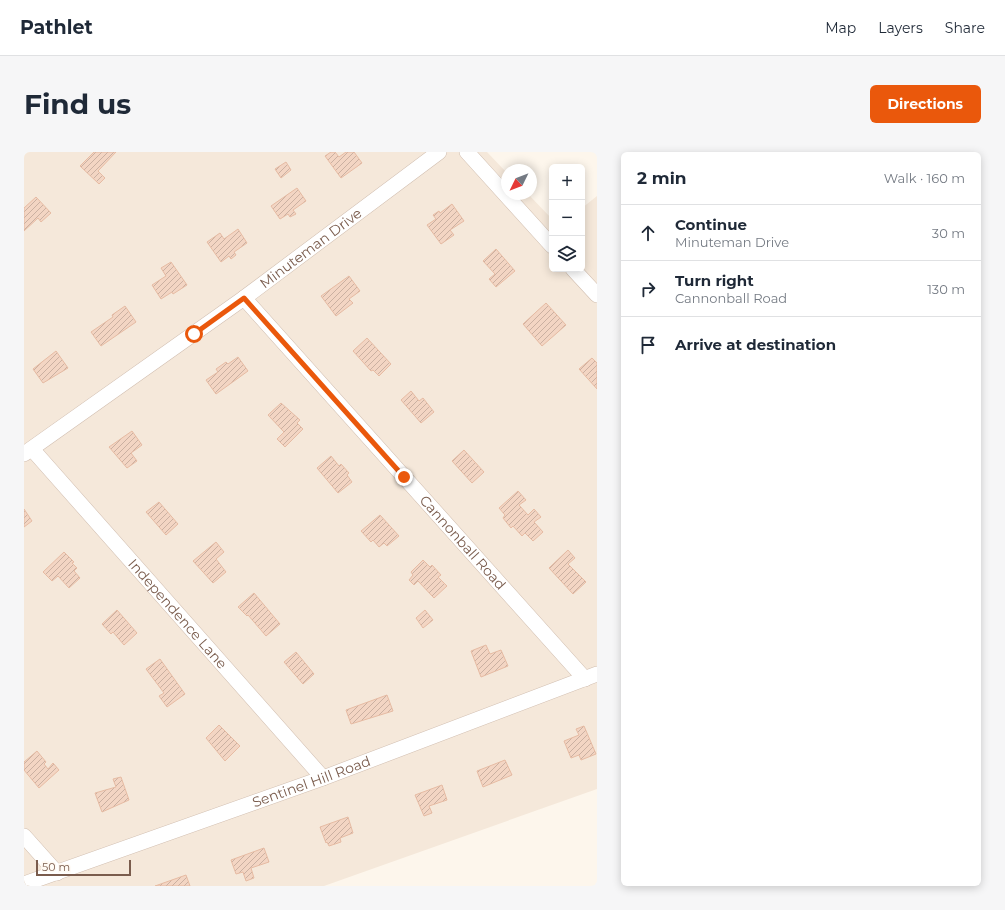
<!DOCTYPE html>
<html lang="en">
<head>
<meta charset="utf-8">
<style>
	:root { --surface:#fff; --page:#f6f6f7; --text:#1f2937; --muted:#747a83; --line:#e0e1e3; --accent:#ea580c }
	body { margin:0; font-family:Montserrat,sans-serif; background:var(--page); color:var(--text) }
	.controls { position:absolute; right:12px; top:12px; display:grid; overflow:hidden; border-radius:6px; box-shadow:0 2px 10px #0003 }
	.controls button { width:36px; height:36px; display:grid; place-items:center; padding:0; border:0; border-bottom:1px solid var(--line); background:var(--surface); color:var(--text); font:20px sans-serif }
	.compass { position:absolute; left:477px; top:12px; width:36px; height:36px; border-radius:50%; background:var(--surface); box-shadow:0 2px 10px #0003; rotate:227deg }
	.scale { position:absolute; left:12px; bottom:10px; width:95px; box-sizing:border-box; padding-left:4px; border:2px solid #7a5c4d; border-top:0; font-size:11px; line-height:14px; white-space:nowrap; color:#7a5c4d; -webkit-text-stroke:3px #fffaf3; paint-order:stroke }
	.stop { position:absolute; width:12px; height:12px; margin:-9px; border:3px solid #ea580c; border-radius:50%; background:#fff }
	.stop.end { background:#ea580c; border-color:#fff; box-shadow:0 1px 4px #0008 }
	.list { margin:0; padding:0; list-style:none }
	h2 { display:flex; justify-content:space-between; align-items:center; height:52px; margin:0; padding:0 16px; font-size:17px }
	h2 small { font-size:13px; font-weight:400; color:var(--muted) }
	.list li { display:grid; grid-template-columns:26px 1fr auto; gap:12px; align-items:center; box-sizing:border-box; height:56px; padding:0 16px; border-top:1px solid var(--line) }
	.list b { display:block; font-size:15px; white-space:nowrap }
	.list p { margin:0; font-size:13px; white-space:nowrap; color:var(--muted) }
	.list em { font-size:13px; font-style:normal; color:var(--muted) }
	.icon { flex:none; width:22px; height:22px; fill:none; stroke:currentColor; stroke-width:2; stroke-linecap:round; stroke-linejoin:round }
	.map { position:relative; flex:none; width:573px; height:734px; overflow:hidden; border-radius:6px }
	header { display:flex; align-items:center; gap:24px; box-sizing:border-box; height:56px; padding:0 20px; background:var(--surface); border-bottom:1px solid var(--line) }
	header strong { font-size:19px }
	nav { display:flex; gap:22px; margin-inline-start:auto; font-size:14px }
	.intro { display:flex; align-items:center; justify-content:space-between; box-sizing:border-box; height:96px; padding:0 24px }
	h1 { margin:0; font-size:28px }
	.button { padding:10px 18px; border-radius:6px; background:var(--accent); color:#fff; font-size:14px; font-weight:700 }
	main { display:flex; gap:24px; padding:0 24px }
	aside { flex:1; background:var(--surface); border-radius:6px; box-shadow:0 2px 10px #0003 }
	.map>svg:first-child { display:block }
	.residential { fill:#f5e8da }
	.building { fill:url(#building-hatch); stroke:#e6bba3 }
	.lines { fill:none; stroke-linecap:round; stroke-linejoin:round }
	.minor-casing { stroke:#d1beb0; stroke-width:16 }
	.minor { stroke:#fff; stroke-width:15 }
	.route { stroke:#ea580c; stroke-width:5 }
	.labels { text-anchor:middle; stroke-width:3.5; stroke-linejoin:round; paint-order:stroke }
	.street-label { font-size:14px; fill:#7a5c4d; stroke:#fffaf3 }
</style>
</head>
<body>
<header>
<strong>Pathlet</strong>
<nav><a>Map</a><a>Layers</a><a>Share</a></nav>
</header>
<div class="intro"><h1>Find us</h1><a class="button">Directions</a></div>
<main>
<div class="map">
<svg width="573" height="734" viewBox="0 0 573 734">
	<defs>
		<pattern id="building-hatch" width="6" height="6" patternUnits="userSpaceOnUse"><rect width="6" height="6" fill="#f3d5c3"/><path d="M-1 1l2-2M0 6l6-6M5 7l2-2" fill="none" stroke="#cab0a1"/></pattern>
	</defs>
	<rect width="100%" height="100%" fill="#fdf6ec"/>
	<polygon class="residential" points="0,0 463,0 483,21 483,42 504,42 528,67 528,117 558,117 558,56 573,44 573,637 300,734 0,734"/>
	<g class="building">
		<polygon points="70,0 92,0 74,19 81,26 75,32 56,14"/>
		<polygon points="307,0 311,0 315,5 322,0 330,0 338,11 317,26 301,4"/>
		<polygon points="262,10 267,18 257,26 251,17"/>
		<polygon points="273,36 282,49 269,58 272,62 266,65 264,62 256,67 247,54"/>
		<polygon points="12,45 27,61 17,70 14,66 0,79 0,56"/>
		<polygon points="428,52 440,69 426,78 430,83 417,92 403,73 412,67 409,63 415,59 416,61"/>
		<polygon points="214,77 223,91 210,100 212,103 207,107 205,104 197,110 183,90 196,81 200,87"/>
		<polygon points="472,97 491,119 472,135 465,127 471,122 459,109"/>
		<polygon points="147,110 163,133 149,142 148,140 137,147 128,133 142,124 137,116"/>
		<polygon points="325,124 336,139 325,147 329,151 312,164 297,144"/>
		<polygon points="522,151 542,173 518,194 499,172"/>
		<polygon points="101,154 112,170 77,194 67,180 89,165 88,163"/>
		<polygon points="343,186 367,212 355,224 349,218 347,219 329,199"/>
		<polygon points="32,199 44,216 19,231 9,217"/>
		<polygon points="214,205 224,219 192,242 182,228 194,220 192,217 202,210 204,212"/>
		<polygon points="568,206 573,211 573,237 555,217"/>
		<polygon points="387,239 395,249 399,246 410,260 397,271 377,248"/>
		<polygon points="257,251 276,268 273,271 279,277 261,295 253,287 260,280 244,263"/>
		<polygon points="108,279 118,293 107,301 113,309 103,316 85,295"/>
		<polygon points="440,298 460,320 448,331 428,309"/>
		<polygon points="307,304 315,314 317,312 325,321 323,323 328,330 314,341 293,316"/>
		<polygon points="494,339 502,348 495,353 504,363 510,357 517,365 510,370 519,380 509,389 501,381 498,384 489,374 487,376 479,366 481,363 475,356"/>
		<polygon points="135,350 154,372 142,383 122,360"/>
		<polygon points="0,357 8,369 0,375"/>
		<polygon points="356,363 375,384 363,394 360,391 355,395 349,388 347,390 337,379"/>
		<polygon points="192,390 200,400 192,407 202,420 189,431 169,409"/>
		<polygon points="544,398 551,406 544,412 562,430 549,442 525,416"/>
		<polygon points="40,400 50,410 48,411 53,416 50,419 56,426 45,436 34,424 28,429 19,420"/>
		<polygon points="399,408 406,415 408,413 417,423 414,425 423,434 410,446 394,429 390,433 385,428 389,423 387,420"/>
		<polygon points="230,441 256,472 242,484 224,463 223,464 214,455"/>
		<polygon points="93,458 113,481 100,493 89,480 87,482 78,472"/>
		<polygon points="401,458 409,468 399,476 392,466"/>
		<polygon points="462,493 466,502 477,498 484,514 457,525 447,499"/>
		<polygon points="272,500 290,522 279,532 260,510"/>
		<polygon points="136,507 161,542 143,555 135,544 140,541 122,517"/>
		<polygon points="363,543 369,559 327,572 322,558"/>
		<polygon points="195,573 216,594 201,609 182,586"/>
		<polygon points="560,574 572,602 557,608 555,603 547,606 540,589 555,583 552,577"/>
		<polygon points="13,599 22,610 20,612 24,617 29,611 35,618 15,636 0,618 0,610"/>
		<polygon points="481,608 488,623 459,635 453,619"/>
		<polygon points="97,625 105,648 78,660 71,641 92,635 89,627"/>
		<polygon points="418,633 423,648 405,654 408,661 400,664 391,643"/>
		<polygon points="324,665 329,681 316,686 317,690 305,694 303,690 302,691 296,675"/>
		<polygon points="240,696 245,710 227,716 230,726 222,729 219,720 212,722 207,708"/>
		<polygon points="162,723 166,734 131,734"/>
	</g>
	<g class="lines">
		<g class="minor-casing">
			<g id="minor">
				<polyline points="443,0 528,94"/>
				<polyline points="549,117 573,143"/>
				<path id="s1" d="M220 146 561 527"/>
				<path id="s2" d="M8 297 299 626"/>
				<path id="s3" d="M0 302 220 146 415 0"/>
				<polyline points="0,684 33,721"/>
				<path id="s4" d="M0 732 299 626 573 522"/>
			</g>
		</g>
		<use href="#minor" class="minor"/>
	</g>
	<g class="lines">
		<polyline class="route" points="170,182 220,146 380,325"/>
	</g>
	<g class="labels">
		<g class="street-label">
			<text dy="5" stroke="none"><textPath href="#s3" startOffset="353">Minuteman Drive</textPath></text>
			<text dy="5" stroke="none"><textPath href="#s1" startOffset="328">Cannonball Road</textPath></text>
			<text dy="5" stroke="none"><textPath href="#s2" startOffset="220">Independence Lane</textPath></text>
			<text dy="5" stroke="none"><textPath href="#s4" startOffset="305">Sentinel Hill Road</textPath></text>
		</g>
	</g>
</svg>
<div class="controls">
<button>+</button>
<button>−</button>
<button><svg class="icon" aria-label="layers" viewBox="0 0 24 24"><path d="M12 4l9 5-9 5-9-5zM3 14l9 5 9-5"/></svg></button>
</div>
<svg class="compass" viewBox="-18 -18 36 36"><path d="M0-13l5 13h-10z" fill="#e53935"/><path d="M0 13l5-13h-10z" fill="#747a83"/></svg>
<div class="scale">50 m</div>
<div class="stop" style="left:170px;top:182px"></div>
<div class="stop end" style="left:380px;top:325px"></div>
</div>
<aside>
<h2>2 min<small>Walk · 160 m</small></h2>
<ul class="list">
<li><svg class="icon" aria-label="ahead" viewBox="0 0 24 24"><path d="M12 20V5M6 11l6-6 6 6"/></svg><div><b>Continue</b><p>Minuteman Drive</p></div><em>30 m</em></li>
<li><svg class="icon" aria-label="right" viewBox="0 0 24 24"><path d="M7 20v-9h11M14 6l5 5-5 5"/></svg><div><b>Turn right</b><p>Cannonball Road</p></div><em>130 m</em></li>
<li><svg class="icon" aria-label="arrive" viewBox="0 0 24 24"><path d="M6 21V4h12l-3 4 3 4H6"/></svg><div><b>Arrive at destination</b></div></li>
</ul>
</aside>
</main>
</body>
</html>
